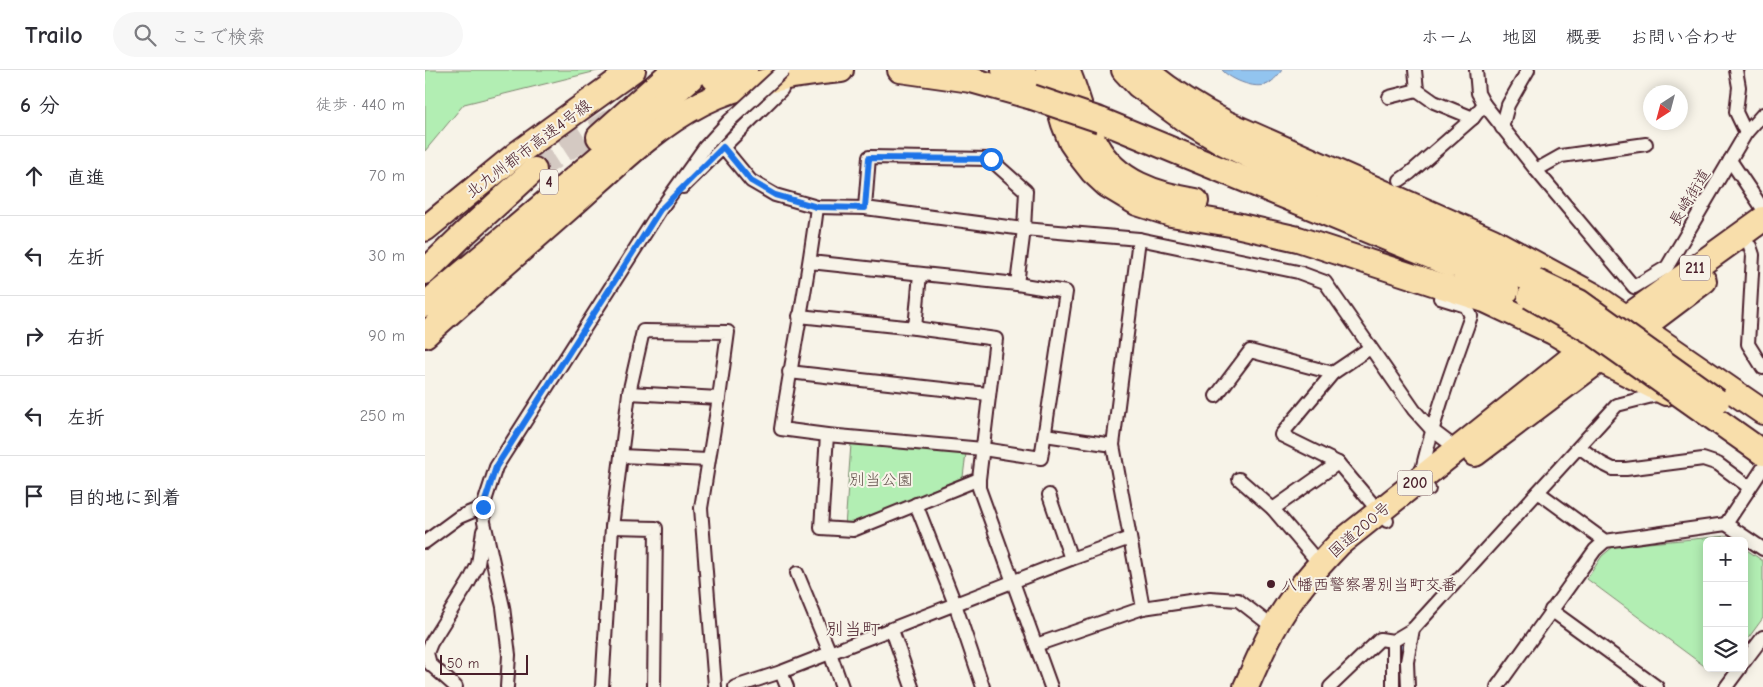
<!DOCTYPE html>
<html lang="ja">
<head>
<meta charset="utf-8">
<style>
	:root { --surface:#fff; --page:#f7f7f7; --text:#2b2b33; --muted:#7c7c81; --line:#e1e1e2 }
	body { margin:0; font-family:"Comic Neue","Klee One",sans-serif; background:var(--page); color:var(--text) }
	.controls { position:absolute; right:15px; bottom:15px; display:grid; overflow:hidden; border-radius:8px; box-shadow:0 2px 12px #0003 }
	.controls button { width:45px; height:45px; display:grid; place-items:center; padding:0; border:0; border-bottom:1px solid var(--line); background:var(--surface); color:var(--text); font:25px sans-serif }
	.compass { position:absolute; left:1218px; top:15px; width:45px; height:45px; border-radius:50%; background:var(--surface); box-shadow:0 2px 12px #0003; rotate:216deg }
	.scale { position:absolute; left:15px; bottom:12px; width:88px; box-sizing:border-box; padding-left:5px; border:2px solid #4a1f2b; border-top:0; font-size:14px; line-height:18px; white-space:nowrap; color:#4a1f2b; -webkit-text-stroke:4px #f7f3e8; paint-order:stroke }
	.stop { position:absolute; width:15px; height:15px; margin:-11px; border:4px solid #1a73e8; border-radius:50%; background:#fff }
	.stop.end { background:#1a73e8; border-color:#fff; box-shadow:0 1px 5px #0008 }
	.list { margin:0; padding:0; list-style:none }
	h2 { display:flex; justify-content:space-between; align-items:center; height:65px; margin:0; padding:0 20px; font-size:21px }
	h2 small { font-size:16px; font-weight:400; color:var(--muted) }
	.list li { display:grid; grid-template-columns:32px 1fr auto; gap:15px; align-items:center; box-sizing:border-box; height:80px; padding:0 20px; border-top:1px solid var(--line) }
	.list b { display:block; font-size:19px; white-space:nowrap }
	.list em { font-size:16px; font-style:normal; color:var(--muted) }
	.icon { flex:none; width:28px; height:28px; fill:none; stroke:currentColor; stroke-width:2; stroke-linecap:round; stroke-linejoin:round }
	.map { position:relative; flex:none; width:1338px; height:617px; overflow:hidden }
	header { display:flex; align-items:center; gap:30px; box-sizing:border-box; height:70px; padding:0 25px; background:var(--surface); border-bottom:1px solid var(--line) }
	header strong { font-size:24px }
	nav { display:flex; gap:28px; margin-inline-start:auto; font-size:18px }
	.search { width:350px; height:45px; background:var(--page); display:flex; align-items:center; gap:12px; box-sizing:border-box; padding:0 18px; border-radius:28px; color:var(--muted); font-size:19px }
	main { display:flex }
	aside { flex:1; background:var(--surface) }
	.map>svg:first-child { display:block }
	.green { fill:#b2eeb3; stroke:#7e866f }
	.water { fill:#92c4ef; stroke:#7582a1 }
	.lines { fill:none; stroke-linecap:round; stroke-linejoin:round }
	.river { stroke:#92c4ef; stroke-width:21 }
	.highway-tunnel { stroke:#d4c9c2; stroke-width:24; stroke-dasharray:24 12; stroke-linecap:butt }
	.street-casing { stroke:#4a1f2b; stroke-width:16 }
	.highway-casing { stroke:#4a1f2b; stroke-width:28 }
	.street { stroke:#f7f3e8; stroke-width:12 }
	.highway { stroke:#f8deab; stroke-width:24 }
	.street-bridge-casing { stroke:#4a1f2b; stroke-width:16; stroke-linecap:butt }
	.highway-bridge-casing { stroke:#4a1f2b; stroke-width:28; stroke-linecap:butt }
	.street-bridge { stroke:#f7f3e8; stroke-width:12 }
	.highway-bridge { stroke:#f8deab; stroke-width:24 }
	.route { stroke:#1a73e8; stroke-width:6 }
	.poi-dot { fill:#4a1f2b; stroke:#f7f3e8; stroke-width:2 }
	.labels { text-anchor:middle; stroke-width:4; stroke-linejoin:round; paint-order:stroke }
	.shield { fill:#f7f3e8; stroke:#7e5f64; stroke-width:1 }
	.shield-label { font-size:15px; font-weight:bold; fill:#4a1f2b }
	.street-label { font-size:16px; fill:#4a1f2b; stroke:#f7f3e8 }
	.park-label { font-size:16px; fill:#64534d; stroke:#f7f3e8 }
	.poi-label { font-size:16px; fill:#4a1f2b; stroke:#f7f3e8; text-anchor:start }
	.neighbourhood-label { font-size:18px; fill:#4a1f2b; stroke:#f7f3e8 }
</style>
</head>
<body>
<header>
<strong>Trailo</strong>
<div class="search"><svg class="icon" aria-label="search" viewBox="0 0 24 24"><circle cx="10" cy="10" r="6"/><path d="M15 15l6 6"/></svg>ここで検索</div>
<nav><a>ホーム</a><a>地図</a><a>概要</a><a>お問い合わせ</a></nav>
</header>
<main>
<aside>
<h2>6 分<small>徒歩 · 440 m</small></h2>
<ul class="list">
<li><svg class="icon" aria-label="ahead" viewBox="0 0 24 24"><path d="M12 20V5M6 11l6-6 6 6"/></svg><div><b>直進</b></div><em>70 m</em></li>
<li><svg class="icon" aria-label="left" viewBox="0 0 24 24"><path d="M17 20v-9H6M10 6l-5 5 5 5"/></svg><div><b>左折</b></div><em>30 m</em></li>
<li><svg class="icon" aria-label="right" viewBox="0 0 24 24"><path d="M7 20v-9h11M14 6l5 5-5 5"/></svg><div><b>右折</b></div><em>90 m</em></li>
<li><svg class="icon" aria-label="left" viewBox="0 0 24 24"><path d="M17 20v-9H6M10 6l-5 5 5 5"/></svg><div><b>左折</b></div><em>250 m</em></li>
<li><svg class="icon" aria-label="arrive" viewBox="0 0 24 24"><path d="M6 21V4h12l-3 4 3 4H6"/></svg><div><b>目的地に到着</b></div></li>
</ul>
</aside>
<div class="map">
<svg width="1338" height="617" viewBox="0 0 1338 617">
	<rect width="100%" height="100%" fill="#f7f3e8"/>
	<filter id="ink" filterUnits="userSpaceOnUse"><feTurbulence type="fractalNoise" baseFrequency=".02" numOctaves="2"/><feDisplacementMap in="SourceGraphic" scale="10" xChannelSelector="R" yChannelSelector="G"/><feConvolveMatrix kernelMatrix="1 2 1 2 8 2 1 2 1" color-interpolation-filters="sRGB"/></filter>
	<g filter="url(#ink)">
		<g class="green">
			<polygon points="0,0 176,0 39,34 0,81"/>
			<polygon points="426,374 541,383 538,407 420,457"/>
			<polygon points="1302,466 1309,471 1282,471 1282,598 1162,509 1177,486 1189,476"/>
			<polygon points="1319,478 1338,491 1338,548 1319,574"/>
		</g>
		<path class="water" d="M797 0H857C854 4 850 9 846 12 834 22 806 10 797 0Z"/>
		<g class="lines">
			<polyline class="river" points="975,581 973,605 975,617"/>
			<polyline class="highway-tunnel" points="109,100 178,55 190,49"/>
			<g class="street-casing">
				<g id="street">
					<polyline points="990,0 992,20 1009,32 1048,48"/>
					<polyline points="1051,0 1053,23 1059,34 1111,100 1209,217 1242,197 1321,63 1338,44"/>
					<polyline points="1311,0 1314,17 1311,42 1321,63"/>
					<polyline points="964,27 992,20"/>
					<polyline points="1077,58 1083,35 1103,0"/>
					<polyline points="298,77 326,111 350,125 392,137 440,138 599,159 714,169 873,202 900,212 989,340 1007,360 1032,379"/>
					<polyline points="1305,90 1338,139"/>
					<polyline points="1111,100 1136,86 1221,74"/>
					<polyline points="975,110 985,103 1048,48 1059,34"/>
					<polyline points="258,117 357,19"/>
					<polyline points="440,138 444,87 565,89 601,121 599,159 592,214"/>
					<polyline points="714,169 688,375 718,538"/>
					<polyline points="1325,176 1328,185 1323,274 1338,298"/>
					<path d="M385 192 592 214 641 222 616 388 558 379 402 365 356 359C367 285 383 212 392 137"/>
					<polyline points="374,246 490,258 571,269 554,409 428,460 396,458 402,365"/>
					<polyline points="490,258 495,204"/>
					<polyline points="364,302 563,324"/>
					<polyline points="204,323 294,328"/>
					<polyline points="791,326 825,281 908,303 945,278"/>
					<polyline points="620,365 688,375"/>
					<polyline points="1154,377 1176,393 1188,399 1201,399 1278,389 1293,394 1324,417"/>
					<polyline points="196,386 283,390"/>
					<polyline points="913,393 962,451"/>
					<polyline points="1338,398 1301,454 1338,479"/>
					<polyline points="554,409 554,418 626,617"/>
					<polyline points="814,409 848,439 913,393 856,365 908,303"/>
					<path d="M1004 419 995 409C1007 353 1027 299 1046 246L1041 236 1015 228"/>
					<polyline points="1113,422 1180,471"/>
					<polyline points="624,425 646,489"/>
					<polyline points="491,434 530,534 558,617"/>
					<polyline points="848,439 898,498"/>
					<polyline points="187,457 231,458 229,617"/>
					<polyline points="0,472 34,447 58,437"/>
					<polyline points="372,503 405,583 417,617"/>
					<polyline points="1126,540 1232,617"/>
					<polyline points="467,560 487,617"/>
					<polyline points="611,575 718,538 785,528 813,530 853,561"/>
					<polyline points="1319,592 1338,567"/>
					<polyline points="356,602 362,617"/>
					<polyline points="31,617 5,594 2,583 6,573 44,512 53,494 58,461"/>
					<polyline points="82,617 84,585 78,537 59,452 58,437 71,397 235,140 280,77 304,51"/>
					<polyline points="177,617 187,457 204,323 218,261 303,262 294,328 276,438 290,617"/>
					<polyline points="310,617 356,602 646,489 705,468"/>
					<polyline points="905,617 955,569 968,571 988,559 1192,335 1239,323"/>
					<polyline points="968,617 968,571"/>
					<polyline points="983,617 982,592 988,559"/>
					<polyline points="1072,617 1170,480 1180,471 1301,454"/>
					<polyline points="1301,617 1315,598"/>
				</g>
			</g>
			<g class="highway-casing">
				<g id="highway">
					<polyline points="475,0 546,10 607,27"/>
					<polyline points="579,0 605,10"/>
					<polyline points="623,0 639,54 646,72 657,88 668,102 682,115 712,133 746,144 811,155 873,169 1060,230 1128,262 1175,290 1241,323"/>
					<path d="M642 0C653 24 657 52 671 75 691 112 732 125 771 131"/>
					<polyline points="699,0 713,15 759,49 797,72 856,102 945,137 1027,178 1110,211"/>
					<path d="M720 0C745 21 772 38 801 53L1068 171 1168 225 1338 342"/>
					<polyline points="289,8 320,0"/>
					<polyline points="675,50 1027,195"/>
					<polyline points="174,67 249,0"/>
					<polyline points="0,159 93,83 208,0"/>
					<polyline points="0,202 40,163 109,100"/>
					<polyline points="1041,207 1082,220"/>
					<polyline points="0,235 208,59 275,0"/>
					<path d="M0 265C51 219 103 174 154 129 192 95 230 57 277 33 319 12 370 4 416 0"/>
					<polyline points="1050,384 1279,211"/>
					<path d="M821 617C830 597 838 577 849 558 866 526 890 499 915 473L1158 279 1338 149"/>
				</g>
			</g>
			<use href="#street" class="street"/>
			<use href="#highway" class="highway"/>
			<g class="street-bridge-casing">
				<polyline id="street-bridge" points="304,51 359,0"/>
			</g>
			<g class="highway-bridge-casing">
				<g id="highway-bridge">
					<polyline points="607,27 675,50"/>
					<polyline points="1110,211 1154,232 1292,331"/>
					<polyline points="1105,226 1166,261 1338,383"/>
				</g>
			</g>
			<use href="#street-bridge" class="street-bridge"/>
			<use href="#highway-bridge" class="highway-bridge"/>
		</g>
	</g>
	<g class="lines" filter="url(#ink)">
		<polyline class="route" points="58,437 71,397 235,140 298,77 326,111 350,125 392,137 440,138 444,88 566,89"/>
	</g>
	<circle class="poi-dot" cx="846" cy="514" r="5"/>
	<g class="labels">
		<g class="shield">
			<rect x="115" y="99.5" width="18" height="25" rx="4"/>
			<rect x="1255" y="185.5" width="30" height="25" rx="4"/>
			<rect x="972.5" y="400.5" width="35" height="25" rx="4"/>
		</g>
		<g class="shield-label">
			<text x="124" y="117">4</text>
			<text x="1270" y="203">211</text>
			<text x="990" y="418">200</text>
		</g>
		<g class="street-label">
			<text transform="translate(103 78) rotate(-37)" y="6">北九州都市高速4号線</text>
			<text transform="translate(1264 127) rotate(-59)" y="6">長崎街道</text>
			<text transform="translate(934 459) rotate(-41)" y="6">国道200号</text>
		</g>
		<g class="park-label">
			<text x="456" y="415">別当公園</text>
		</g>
		<g class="poi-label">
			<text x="856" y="520">八幡西警察署別当町交番</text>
		</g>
		<g class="neighbourhood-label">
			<text x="428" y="565">別当町</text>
		</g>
	</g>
</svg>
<div class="controls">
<button>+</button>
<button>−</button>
<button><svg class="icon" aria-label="layers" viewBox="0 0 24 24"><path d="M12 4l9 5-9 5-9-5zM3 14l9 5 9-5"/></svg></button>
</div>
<svg class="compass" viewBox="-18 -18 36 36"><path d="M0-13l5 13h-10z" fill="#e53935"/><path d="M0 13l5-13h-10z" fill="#7c7c81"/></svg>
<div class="scale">50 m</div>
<div class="stop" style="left:566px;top:89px"></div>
<div class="stop end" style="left:58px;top:437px"></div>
</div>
</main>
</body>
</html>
